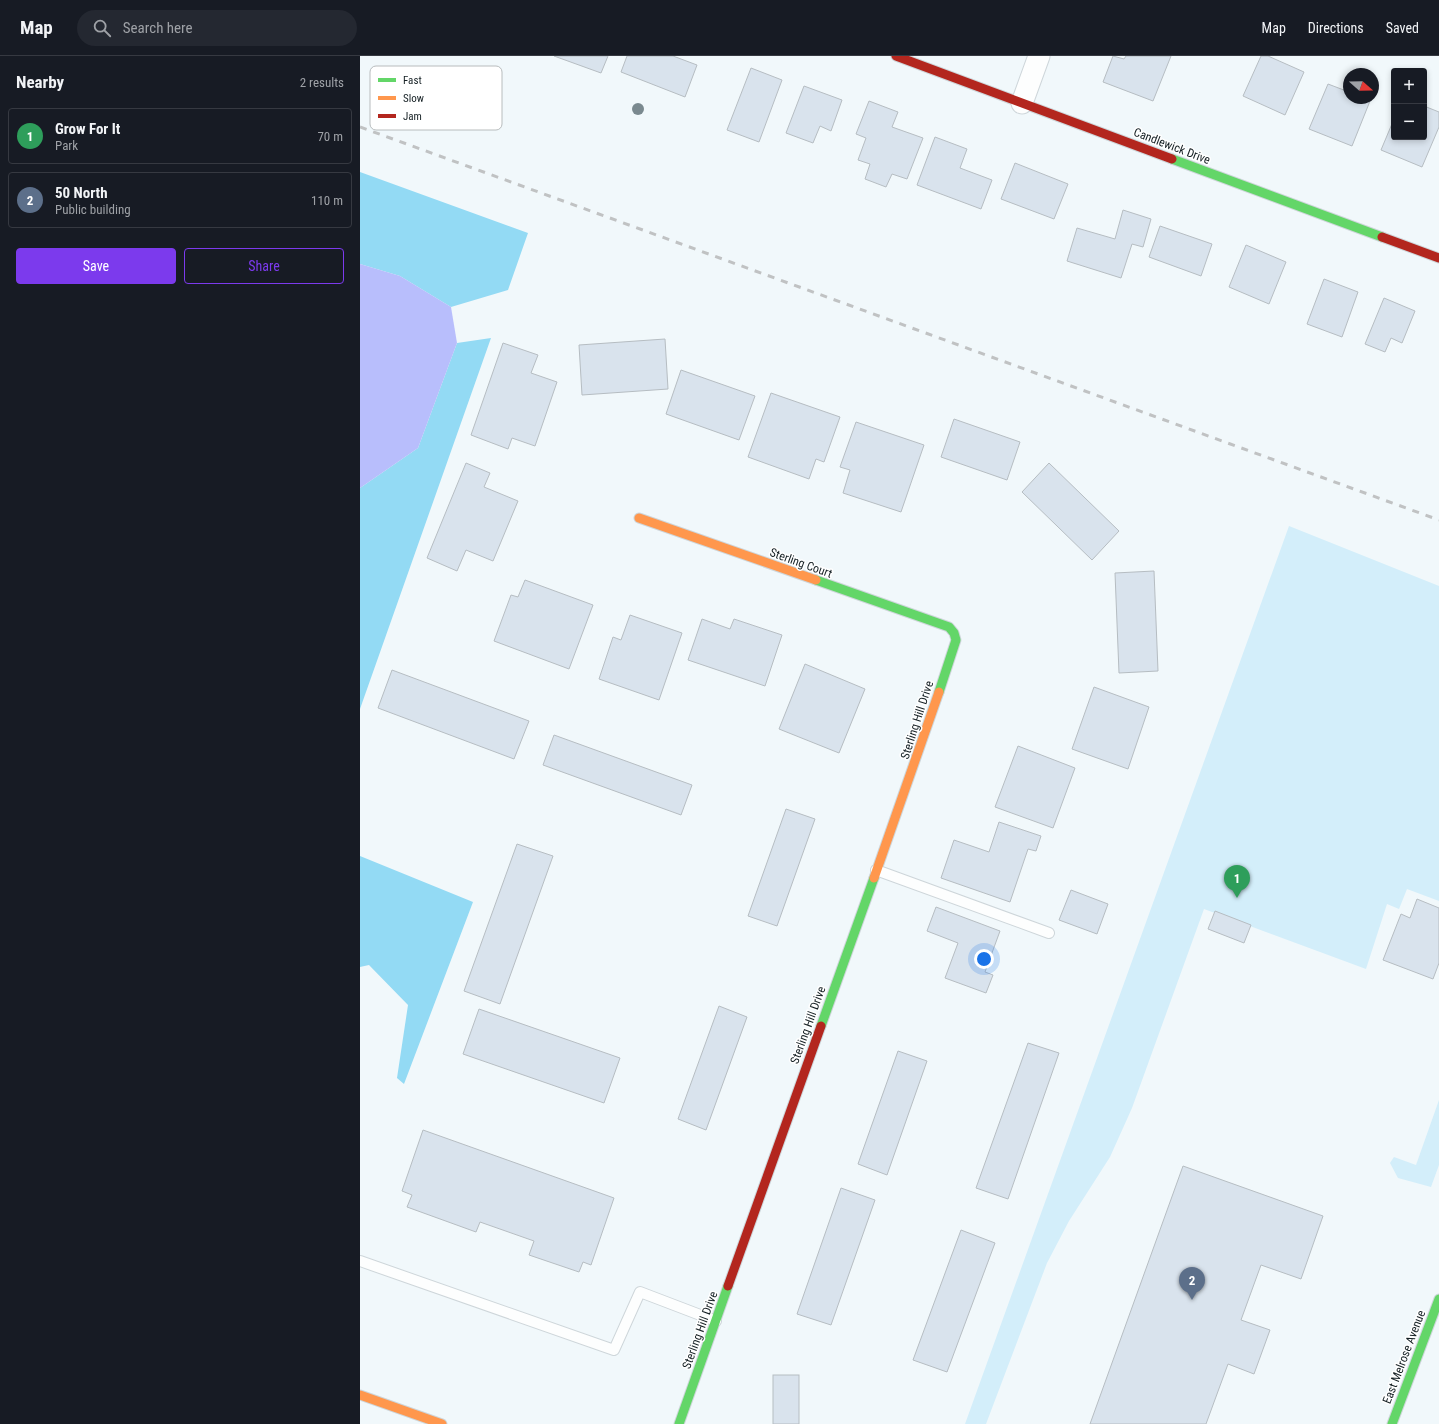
<!DOCTYPE html>
<html lang="en">
<head>
<meta charset="utf-8">
<style>
	:root { --surface:#171b24; --page:#242831; --text:#f1f3f6; --muted:#9ea1a6; --line:#363941; --accent:#7c3aed }
	body { margin:0; font-family:"Roboto Condensed",sans-serif; background:var(--page); color:var(--text) }
	.controls { position:absolute; right:12px; top:12px; display:grid; overflow:hidden; border-radius:4px; box-shadow:0 2px 6px #0003 }
	.controls button { width:36px; height:36px; display:grid; place-items:center; padding:0; border:0; border-bottom:1px solid var(--line); background:var(--surface); color:var(--text); font:20px sans-serif }
	.compass { position:absolute; left:983px; top:12px; width:36px; height:36px; border-radius:50%; background:var(--surface); box-shadow:0 2px 6px #0003; rotate:110deg }
	.you { position:absolute; left:624px; top:903px; width:14px; height:14px; margin:-10px; border:3px solid #fff; border-radius:50%; background:#1a73e8; box-shadow:0 0 0 6px #1a73e833 }
	.badge { display:grid; place-items:center; width:26px; height:26px; border-radius:50%; background:var(--accent); color:#fff; font-size:13px; font-weight:700 }
	.pin { position:absolute; translate:-50% -33px; filter:drop-shadow(0 1px 2px #0008) }
	.pin::after { content:''; position:absolute; top:21px; width:14px; height:12px; background:inherit; clip-path:polygon(0 0,100% 0,50% 100%) }
	.list { margin:0; padding:0; list-style:none }
	h2 { display:flex; justify-content:space-between; align-items:center; height:52px; margin:0; padding:0 16px; font-size:17px }
	h2 small { font-size:13px; font-weight:400; color:var(--muted) }
	.list li { display:grid; grid-template-columns:26px 1fr auto; gap:12px; align-items:center; box-sizing:border-box; height:56px; margin:0 8px 8px; padding:0 8px; border:1px solid var(--line); border-radius:4px }
	.list b { display:block; font-size:15px; white-space:nowrap }
	.list p { margin:0; font-size:13px; white-space:nowrap; color:var(--muted) }
	.list em { font-size:13px; font-style:normal; color:var(--muted) }
	.actions { display:flex; gap:8px; padding:12px 16px }
	.actions a { flex:1; padding:9px 0; border:1px solid var(--accent); border-radius:4px; text-align:center; font-size:14px; color:var(--accent) }
	.actions .main { background:var(--accent); color:#fff }
	.icon { flex:none; width:22px; height:22px; fill:none; stroke:currentColor; stroke-width:2; stroke-linecap:round; stroke-linejoin:round }
	.map { position:relative; flex:none; width:1079px; height:1368px; overflow:hidden }
	header { display:flex; align-items:center; gap:24px; box-sizing:border-box; height:56px; padding:0 20px; background:var(--surface); border-bottom:1px solid var(--line) }
	header strong { font-size:19px }
	nav { display:flex; gap:22px; margin-inline-start:auto; font-size:14px }
	.search { width:280px; height:36px; background:var(--page); display:flex; align-items:center; gap:10px; box-sizing:border-box; padding:0 14px; border-radius:22px; color:var(--muted); font-size:15px }
	main { display:flex }
	aside { flex:1; background:var(--surface) }
	.map>svg:first-child { display:block }
	.green { fill:#d3eefa }
	.forest { fill:#93daf4 }
	.water { fill:#b8befc }
	.building { fill:#d9e3ed; stroke:#b6bdc2 }
	.lines { fill:none; stroke-linecap:round; stroke-linejoin:round }
	.lane-casing { stroke:#ced6da; stroke-width:12 }
	.street-casing { stroke:#ced6da; stroke-width:23 }
	.fast-casing { stroke:#ced6da; stroke-width:11 }
	.slow-casing { stroke:#ced6da; stroke-width:11 }
	.jam-casing { stroke:#ced6da; stroke-width:11 }
	.lane { stroke:#fdfefe; stroke-width:10 }
	.street { stroke:#fdfefe; stroke-width:21 }
	.fast { stroke:#63d668; stroke-width:9 }
	.slow { stroke:#ff974d; stroke-width:9 }
	.jam { stroke:#b3261e; stroke-width:9 }
	.rail { stroke:#c0c2c3; stroke-width:3; stroke-dasharray:7 7; stroke-linecap:butt }
	.tree { fill:#7a898f }
	.labels { text-anchor:middle; stroke-width:3; stroke-linejoin:round; paint-order:stroke }
	.street-label { font-size:12px; fill:#141f23; stroke:#fff }
	.key { fill:#fff; stroke:#b8bcbd; stroke-width:1 }
	.key-label { font-size:11px; fill:#141f23 }
</style>
</head>
<body>
<header>
<strong>Map</strong>
<div class="search"><svg class="icon" aria-label="search" viewBox="0 0 24 24"><circle cx="10" cy="10" r="6"/><path d="M15 15l6 6"/></svg>Search here</div>
<nav><a>Map</a><a>Directions</a><a>Saved</a></nav>
</header>
<main>
<aside>
<h2>Nearby<small>2 results</small></h2>
<ul class="list">
<li><span class="badge" style="background:#2e9e5b">1</span><div><b>Grow For It</b><p>Park</p></div><em>70 m</em></li>
<li><span class="badge" style="background:#5c6f8a">2</span><div><b>50 North</b><p>Public building</p></div><em>110 m</em></li>
</ul>
<div class="actions"><a class="main">Save</a><a>Share</a></div>
</aside>
<div class="map">
<svg width="1079" height="1368" viewBox="0 0 1079 1368">
	<rect width="100%" height="100%" fill="#f1f8fb"/>
	<g class="green">
		<polygon points="929,470 1079,530 1079,845 1047,833 1039,853 1027,848 1006,913 844,853 772,1052 750,1101 709,1165 687,1207 626,1368 605,1368"/>
		<polygon points="1079,1044 1079,1109 1071,1131 1038,1122 1030,1107 1034,1101 1056,1109"/>
	</g>
	<g class="forest">
		<polygon points="0,116 168,177 148,234 91,251 40,220 0,208"/>
		<polygon points="131,282 0,653 0,432 58,392 97,287"/>
		<polygon points="0,800 113,846 44,1028 37,1022 48,949 9,909 0,911"/>
	</g>
	<polygon class="water" points="0,208 40,220 91,251 97,287 58,392 0,432"/>
	<g class="building">
		<polygon points="194,0 248,0 241,17"/>
		<polygon points="267,0 313,0 337,9 325,41 261,16"/>
		<polygon points="753,0 764,3 766,0 811,0 793,45 743,26"/>
		<polygon points="901,0 908,0 944,16 925,59 883,40"/>
		<polygon points="391,12 422,24 399,86 367,74"/>
		<polygon points="968,28 989,36 989,42 1003,42 1010,45 992,90 949,73"/>
		<polygon points="444,30 482,44 471,75 460,70 453,87 426,77"/>
		<polygon points="509,45 538,56 532,71 563,82 547,123 532,118 526,131 505,123 510,108 498,104 506,82 496,78"/>
		<polygon points="1064,50 1079,56 1079,71 1062,111 1021,94 1034,63 1034,81 1064,81"/>
		<polygon points="575,81 607,93 600,112 632,124 621,153 557,129"/>
		<polygon points="655,107 708,128 694,163 641,143"/>
		<polygon points="763,154 791,163 783,191 772,188 761,222 707,205 717,172 755,183"/>
		<polygon points="800,170 852,188 841,220 789,201"/>
		<polygon points="886,189 926,206 909,248 869,231"/>
		<polygon points="964,223 998,236 982,281 947,268"/>
		<polygon points="1024,242 1055,255 1042,287 1031,282 1025,296 1005,288"/>
		<polygon points="305,283 308,333 222,339 219,289"/>
		<polygon points="143,287 178,299 171,317 197,326 175,390 152,382 148,393 111,379"/>
		<polygon points="321,314 395,340 379,384 306,358"/>
		<polygon points="411,337 480,361 464,406 456,403 449,423 388,401"/>
		<polygon points="594,363 660,386 647,424 581,401"/>
		<polygon points="496,366 564,389 541,456 483,437 490,414 480,411"/>
		<polygon points="106,407 130,417 124,431 158,445 133,505 106,494 97,515 67,502"/>
		<polygon points="689,407 759,475 732,504 662,436"/>
		<polygon points="794,515 798,615 759,617 755,517"/>
		<polygon points="165,524 233,549 209,613 134,585 151,539 158,541"/>
		<polygon points="270,559 322,577 299,644 239,623 253,581 261,584"/>
		<polygon points="342,563 370,573 374,563 422,579 405,630 328,604"/>
		<polygon points="445,608 505,633 479,697 419,673"/>
		<polygon points="32,614 169,665 154,703 18,652"/>
		<polygon points="734,631 789,651 768,713 712,693"/>
		<polygon points="194,679 332,729 321,759 183,709"/>
		<polygon points="658,690 715,712 693,772 635,751"/>
		<polygon points="426,753 455,763 417,870 388,860"/>
		<polygon points="639,766 681,780 676,795 668,793 650,846 581,822 594,784 629,796"/>
		<polygon points="157,788 193,800 140,948 104,935"/>
		<polygon points="711,834 748,848 737,878 699,864"/>
		<polygon points="1057,843 1079,852 1079,907 1073,923 1023,904 1041,858 1050,862"/>
		<polygon points="576,851 640,875 625,916 633,919 626,937 585,922 598,887 567,875"/>
		<polygon points="855,855 891,869 884,887 848,873"/>
		<polygon points="359,950 387,961 346,1074 318,1063"/>
		<polygon points="119,953 260,1002 244,1047 103,998"/>
		<polygon points="668,987 699,997 648,1143 616,1132"/>
		<polygon points="538,995 567,1005 527,1119 498,1108"/>
		<polygon points="63,1074 254,1142 231,1209 223,1206 219,1216 169,1199 174,1185 120,1166 116,1176 47,1151 52,1139 42,1135"/>
		<polygon points="823,1110 963,1160 941,1223 901,1209 881,1264 910,1274 894,1318 868,1308 846,1368 730,1368"/>
		<polygon points="481,1132 515,1144 471,1269 437,1258"/>
		<polygon points="601,1174 635,1187 587,1316 553,1304"/>
		<rect x="413" y="1319" width="26" height="49"/>
	</g>
	<g class="lines">
		<g class="lane-casing">
			<g id="lane">
				<polyline points="516,814 689,877"/>
				<polyline points="0,1205 254,1294 280,1236 356,1265"/>
			</g>
		</g>
		<g class="street-casing">
			<polyline id="street" points="662,47 679,0"/>
		</g>
		<g class="fast-casing">
			<g id="fast">
				<polyline points="812,103 1022,181"/>
				<polyline points="456,524 589,571 594,577 596,584 579,636"/>
				<polyline points="461,970 514,822"/>
				<polyline points="319,1368 368,1230"/>
				<polyline points="1032,1368 1079,1243"/>
			</g>
		</g>
		<g class="slow-casing">
			<g id="slow">
				<polyline points="279,462 456,524"/>
				<polyline points="514,822 579,636"/>
				<polyline points="0,1339 82,1368"/>
			</g>
		</g>
		<g class="jam-casing">
			<g id="jam">
				<polyline points="536,0 812,103"/>
				<polyline points="1022,181 1079,202"/>
				<polyline points="368,1230 461,970"/>
			</g>
		</g>
		<use href="#lane" class="lane"/>
		<use href="#street" class="street"/>
		<use href="#fast" class="fast"/>
		<use href="#slow" class="slow"/>
		<use href="#jam" class="jam"/>
		<polyline class="rail" points="0,71 1079,464"/>
	</g>
	<circle class="tree" cx="278" cy="53" r="6"/>
	<g class="labels">
		<g class="street-label">
			<text transform="translate(812 90) rotate(21)" y="4">Candlewick Drive</text>
			<text transform="translate(441 507) rotate(20)" y="4">Sterling Court</text>
			<text transform="translate(557 664) rotate(-72)" y="4">Sterling Hill Drive</text>
			<text transform="translate(448 969) rotate(-70)" y="4">Sterling Hill Drive</text>
			<text transform="translate(340 1274) rotate(-70)" y="4">Sterling Hill Drive</text>
			<text transform="translate(1044 1301) rotate(-69)" y="4">East Melrose Avenue</text>
		</g>
	</g>
	<rect x="10" y="10" width="132" height="64" rx="6" class="key"/>
	<rect x="18" y="22" width="18" height="4" fill="#63d668"/>
	<rect x="18" y="40" width="18" height="4" fill="#ff974d"/>
	<rect x="18" y="58" width="18" height="4" fill="#b3261e"/>
	<g class="key-label">
		<text x="43" y="28">Fast</text>
		<text x="43" y="46">Slow</text>
		<text x="43" y="64">Jam</text>
	</g>
</svg>
<div class="controls">
<button>+</button>
<button>−</button>
</div>
<svg class="compass" viewBox="-18 -18 36 36"><path d="M0-13l5 13h-10z" fill="#e53935"/><path d="M0 13l5-13h-10z" fill="#9ea1a6"/></svg>
<div class="you"></div>
<div class="pin badge" style="left:877px;top:842px;background:#2e9e5b">1</div>
<div class="pin badge" style="left:832px;top:1244px;background:#5c6f8a">2</div>
</div>
</main>
</body>
</html>
